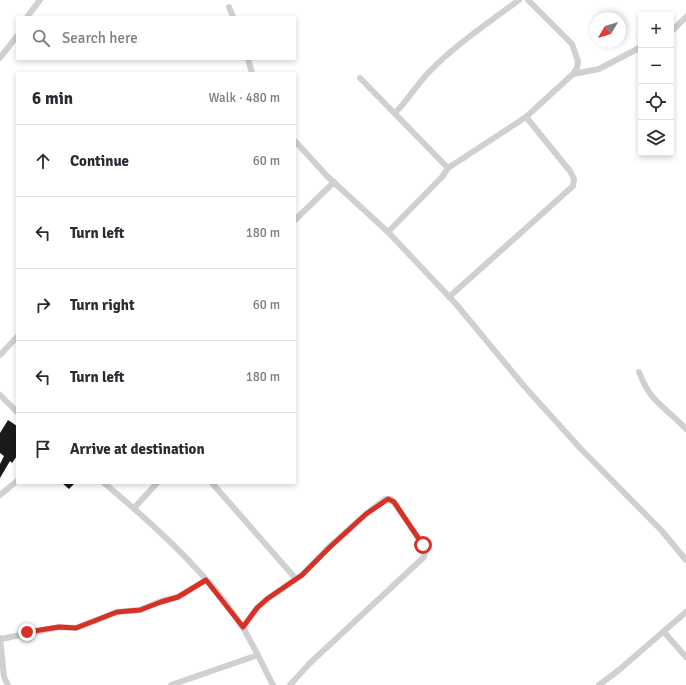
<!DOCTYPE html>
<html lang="en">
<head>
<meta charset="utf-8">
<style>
	:root { --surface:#fff; --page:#f7f7f7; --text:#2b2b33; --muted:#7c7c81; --line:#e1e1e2 }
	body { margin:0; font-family:Signika,sans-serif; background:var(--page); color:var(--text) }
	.controls { position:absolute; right:12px; top:12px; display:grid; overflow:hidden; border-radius:0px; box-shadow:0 2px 6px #0003 }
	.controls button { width:36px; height:36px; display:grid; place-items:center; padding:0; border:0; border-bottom:1px solid var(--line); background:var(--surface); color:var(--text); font:20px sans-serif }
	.compass { position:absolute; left:590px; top:12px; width:36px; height:36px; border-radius:50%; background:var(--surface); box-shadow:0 2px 6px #0003; rotate:232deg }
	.stop { position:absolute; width:12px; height:12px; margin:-9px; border:3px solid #d93025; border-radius:50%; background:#fff }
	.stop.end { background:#d93025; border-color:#fff; box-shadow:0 1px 4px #0008 }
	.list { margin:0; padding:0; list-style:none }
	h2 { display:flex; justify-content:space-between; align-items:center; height:52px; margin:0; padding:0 16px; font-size:17px }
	h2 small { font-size:13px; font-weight:400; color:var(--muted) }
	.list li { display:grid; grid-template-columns:26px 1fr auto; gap:12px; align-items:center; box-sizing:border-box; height:72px; padding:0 16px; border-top:1px solid var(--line) }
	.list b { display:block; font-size:15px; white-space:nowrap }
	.list em { font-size:13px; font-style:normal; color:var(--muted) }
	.icon { flex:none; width:22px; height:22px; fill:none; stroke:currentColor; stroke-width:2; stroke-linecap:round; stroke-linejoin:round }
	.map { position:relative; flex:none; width:686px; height:685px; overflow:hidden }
	.search { position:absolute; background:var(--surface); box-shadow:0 2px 6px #0003; left:16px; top:16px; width:280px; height:44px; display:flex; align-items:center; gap:10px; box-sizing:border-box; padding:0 14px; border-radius:0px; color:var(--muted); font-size:15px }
	.panel { position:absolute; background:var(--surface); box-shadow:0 2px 6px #0003; left:16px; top:72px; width:280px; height:412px; border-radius:0px }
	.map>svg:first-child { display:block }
	.building { fill:#1a1a1a }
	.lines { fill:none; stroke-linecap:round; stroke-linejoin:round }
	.street { stroke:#d0d0d0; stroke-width:6 }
	.route { stroke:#d93025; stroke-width:5 }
</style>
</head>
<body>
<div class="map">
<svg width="686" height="685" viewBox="0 0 686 685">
	<rect width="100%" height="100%" fill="#fff"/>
	<g class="building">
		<polygon points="8,420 17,426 17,456 12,463 10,461 0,478 0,464 4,456 0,453 0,433"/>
		<polygon points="62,483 75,483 69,489"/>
	</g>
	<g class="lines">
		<g class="street">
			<polyline points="229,7 233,17"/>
			<polyline points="27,17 40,0"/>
			<polyline points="671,32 686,17"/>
			<polyline points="0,58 17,36"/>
			<polyline points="248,59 252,73"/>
			<polyline points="573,74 599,69 641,47"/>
			<polyline points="360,78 448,168"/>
			<path d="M395 113C407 101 416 86 428 73 455 45 488 23 519 0"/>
			<polyline points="295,141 327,176 388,232 456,304 524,386 580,448 662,531 686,560"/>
			<polyline points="295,220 334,182"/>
			<polyline points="388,232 442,177 448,168 526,117 573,74 577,68 578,61 572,44 528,0"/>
			<polyline points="449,297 573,186 574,179 570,171 526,117"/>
			<polyline points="0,355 17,337"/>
			<path d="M639 372C651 404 665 406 686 429"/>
			<polyline points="0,395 17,412"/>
			<path d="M104 483C151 522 211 576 243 628 254 646 263 666 273 685"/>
			<polyline points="212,483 296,579"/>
			<polyline points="0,495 17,481"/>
			<polyline points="134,508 157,483"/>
			<polyline points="243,627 257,608 267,599 302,575 329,547 366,514 385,499 391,499 394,502 423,545 425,550 424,557 309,664 290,685"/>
			<polyline points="664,632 686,657"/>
			<polyline points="0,638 4,677 8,685"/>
			<polyline points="1,639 59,627 76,628 117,612 140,610 161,601 178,597 206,580"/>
			<polyline points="171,685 258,655"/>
			<polyline points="599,685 619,670 686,612"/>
		</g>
	</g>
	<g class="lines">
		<polyline class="route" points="27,632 59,627 76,628 117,612 140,610 161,602 178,597 206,580 243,627 257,608 267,599 302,575 330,547 366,514 388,499 394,502 423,545"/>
	</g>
</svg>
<div class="controls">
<button>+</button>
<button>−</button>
<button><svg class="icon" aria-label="locate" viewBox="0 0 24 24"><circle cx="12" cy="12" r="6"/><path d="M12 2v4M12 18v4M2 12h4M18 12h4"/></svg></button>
<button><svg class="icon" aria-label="layers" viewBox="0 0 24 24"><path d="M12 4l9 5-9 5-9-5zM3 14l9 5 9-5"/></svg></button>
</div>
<svg class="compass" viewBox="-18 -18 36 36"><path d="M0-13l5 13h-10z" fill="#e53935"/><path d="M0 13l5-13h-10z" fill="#7c7c81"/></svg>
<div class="stop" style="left:423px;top:545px"></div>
<div class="stop end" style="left:27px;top:632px"></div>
<div class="search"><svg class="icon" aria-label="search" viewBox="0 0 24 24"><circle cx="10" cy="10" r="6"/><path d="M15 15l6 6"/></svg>Search here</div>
<section class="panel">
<h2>6 min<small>Walk · 480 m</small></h2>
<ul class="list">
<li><svg class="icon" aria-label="ahead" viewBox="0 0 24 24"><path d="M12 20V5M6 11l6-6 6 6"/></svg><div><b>Continue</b></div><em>60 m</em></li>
<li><svg class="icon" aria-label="left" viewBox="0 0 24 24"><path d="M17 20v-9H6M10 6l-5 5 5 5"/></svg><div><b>Turn left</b></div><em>180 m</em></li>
<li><svg class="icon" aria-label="right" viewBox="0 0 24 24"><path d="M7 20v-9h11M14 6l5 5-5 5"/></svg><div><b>Turn right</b></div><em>60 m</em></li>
<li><svg class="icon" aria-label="left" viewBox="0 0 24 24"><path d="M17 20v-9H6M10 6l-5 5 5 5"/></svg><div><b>Turn left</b></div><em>180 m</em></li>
<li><svg class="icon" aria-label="arrive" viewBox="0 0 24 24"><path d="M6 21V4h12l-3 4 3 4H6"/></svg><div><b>Arrive at destination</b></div></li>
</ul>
</section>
</div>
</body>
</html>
